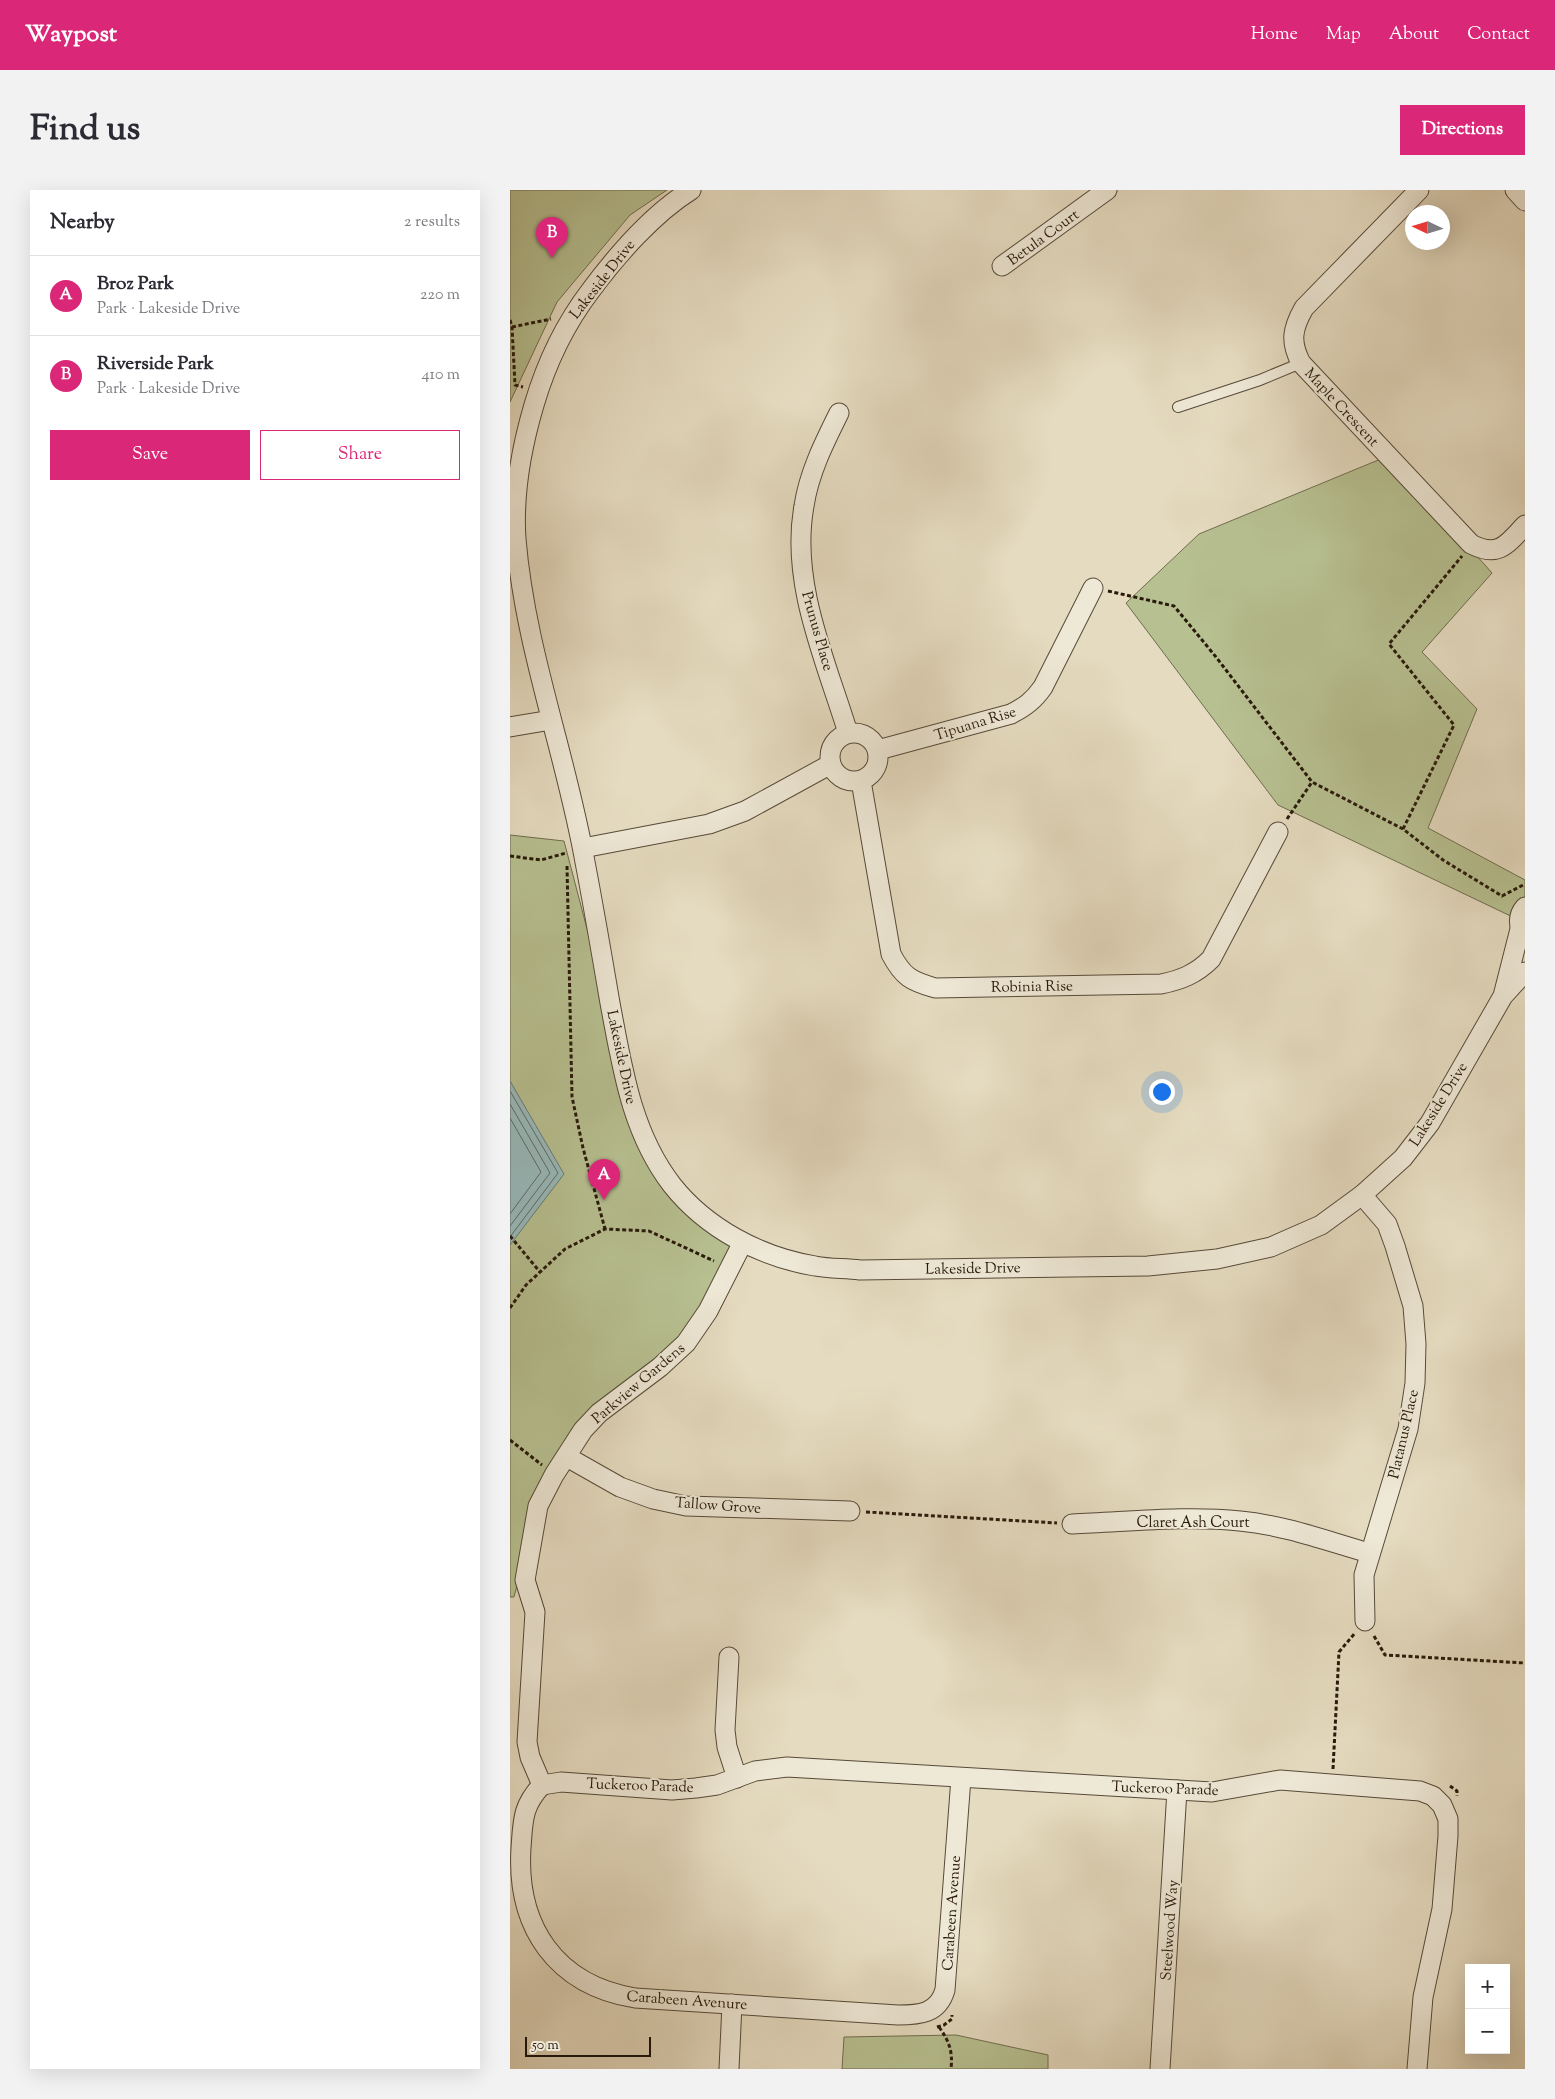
<!DOCTYPE html>
<html lang="en">
<head>
<meta charset="utf-8">
<style>
	:root { --surface:#fff; --page:#f2f2f3; --text:#2b2b33; --muted:#7c7c81; --line:#e1e1e2; --accent:#db2777 }
	body { margin:0; font-family:"Sorts Mill Goudy",serif; background:var(--page); color:var(--text) }
	.controls { position:absolute; right:15px; bottom:15px; display:grid; overflow:hidden; border-radius:0px; box-shadow:0 5px 20px #0002 }
	.controls button { width:45px; height:45px; display:grid; place-items:center; padding:0; border:0; border-bottom:1px solid var(--line); background:var(--surface); color:var(--text); font:25px sans-serif }
	.compass { position:absolute; left:895px; top:15px; width:45px; height:45px; border-radius:50%; background:var(--surface); box-shadow:0 5px 20px #0002; rotate:274deg }
	.scale { position:absolute; left:15px; bottom:12px; width:126px; box-sizing:border-box; padding-left:5px; border:2px solid #28190a; border-top:0; font-size:14px; line-height:18px; white-space:nowrap; color:#28190a; -webkit-text-stroke:4px #eee8d6; paint-order:stroke }
	.you { position:absolute; left:651px; top:901px; width:18px; height:18px; margin:-12px; border:4px solid #fff; border-radius:50%; background:#1a73e8; box-shadow:0 0 0 8px #1a73e833 }
	.badge { display:grid; place-items:center; width:32px; height:32px; border-radius:50%; background:var(--accent); color:#fff; font-size:16px; font-weight:700 }
	.pin { position:absolute; translate:-50% -41px; filter:drop-shadow(0 1px 2px #0008) }
	.pin::after { content:''; position:absolute; top:26px; width:18px; height:15px; background:inherit; clip-path:polygon(0 0,100% 0,50% 100%) }
	.list { margin:0; padding:0; list-style:none }
	h2 { display:flex; justify-content:space-between; align-items:center; height:65px; margin:0; padding:0 20px; font-size:21px }
	h2 small { font-size:16px; font-weight:400; color:var(--muted) }
	.list li { display:grid; grid-template-columns:32px 1fr auto; gap:15px; align-items:center; box-sizing:border-box; height:80px; padding:0 20px; border-top:1px solid var(--line) }
	.list b { display:block; font-size:19px; white-space:nowrap }
	.list p { margin:0; font-size:16px; white-space:nowrap; color:var(--muted) }
	.list em { font-size:16px; font-style:normal; color:var(--muted) }
	.actions { display:flex; gap:10px; padding:15px 20px }
	.actions a { flex:1; padding:11px 0; border:1px solid var(--accent); border-radius:0px; text-align:center; font-size:18px; color:var(--accent) }
	.actions .main { background:var(--accent); color:#fff }
	.map { position:relative; flex:none; width:1015px; height:1879px; overflow:hidden; border-radius:0px }
	header { display:flex; align-items:center; gap:30px; box-sizing:border-box; height:70px; padding:0 25px; background:var(--accent); color:#fff }
	header strong { font-size:24px }
	nav { display:flex; gap:28px; margin-inline-start:auto; font-size:18px }
	.intro { display:flex; align-items:center; justify-content:space-between; box-sizing:border-box; height:120px; padding:0 30px }
	h1 { margin:0; font-size:35px }
	.button { padding:12px 22px; border-radius:0px; background:var(--accent); color:#fff; font-size:18px; font-weight:700 }
	main { display:flex; gap:30px; padding:0 30px }
	aside { flex:1; background:var(--surface); border-radius:0px; box-shadow:0 5px 20px #0002 }
	.map>svg:first-child { display:block }
	.green { fill:#b7c091; stroke:#706c4e }
	.water { fill:#98b9bb; stroke:#6b7974 }
	.lines { fill:none; stroke-linecap:round; stroke-linejoin:round }
	.shore { stroke:#606962; stroke-width:1 }
	.service-casing { stroke:#574a38; stroke-width:12 }
	.minor-casing { stroke:#574a38; stroke-width:21 }
	.path { stroke:#28190a; stroke-width:3; stroke-dasharray:4 2.5; stroke-linecap:butt }
	.service { stroke:#eee8d6; stroke-width:10 }
	.minor { stroke:#eee8d6; stroke-width:19 }
	.labels { text-anchor:middle; stroke-width:4; stroke-linejoin:round; paint-order:stroke }
	.street-label { font-size:15px; fill:#28190a; stroke:#eee8d6 }
</style>
</head>
<body>
<header>
<strong>Waypost</strong>
<nav><a>Home</a><a>Map</a><a>About</a><a>Contact</a></nav>
</header>
<div class="intro"><h1>Find us</h1><a class="button">Directions</a></div>
<main>
<aside>
<h2>Nearby<small>2 results</small></h2>
<ul class="list">
<li><span class="badge">A</span><div><b>Broz Park</b><p>Park · Lakeside Drive</p></div><em>220 m</em></li>
<li><span class="badge">B</span><div><b>Riverside Park</b><p>Park · Lakeside Drive</p></div><em>410 m</em></li>
</ul>
<div class="actions"><a class="main">Save</a><a>Share</a></div>
</aside>
<div class="map">
<svg width="1015" height="1879" viewBox="0 0 1015 1879">
	<rect width="100%" height="100%" fill="#e5dbc0"/>
	<filter id="stains"><feTurbulence type="fractalNoise" baseFrequency=".004" numOctaves="4"/><feColorMatrix values="0 0 0 0 .2 0 0 0 0 .09 0 0 0 0 .02 0 0 0 .5 -.17"/></filter>
	<radialGradient id="worn" r=".72"><stop offset=".6" stop-color="#630" stop-opacity="0"/><stop offset="1" stop-color="#630" stop-opacity=".3"/></radialGradient>
	<g class="green">
		<polygon points="0,0 157,0 120,25 47,112 0,212"/>
		<polygon points="878,266 982,383 912,462 967,519 918,638 1015,690 1015,714 1009,730 768,615 616,413 689,344"/>
		<polygon points="0,645 54,651 110,865 142,965 232,1054 198,1121 89,1223 28,1316 4,1407 0,1407"/>
		<polygon points="446,1845 538,1865 538,1879 332,1879 334,1847"/>
	</g>
	<polygon class="water" points="0,891 54,984 0,1055"/>
	<g class="lines">
		<g class="shore">
			<polyline points="0,901 48,983 0,1047"/>
			<polyline points="0,914 40,983 0,1036"/>
			<polyline points="0,928 31,982 0,1024"/>
		</g>
		<g class="service-casing">
			<polyline id="service" points="668,217 750,190 791,173"/>
		</g>
		<g class="minor-casing">
			<g id="minor">
				<path d="M181 0C144 23 107 65 81 100 55 134 36 174 24 215 11 259 3 304 6 349 15 459 56 564 75 672 84 719 92 766 100 813 112 876 121 942 162 995 196 1038 250 1067 305 1076 320 1079 335 1078 350 1080L638 1076 707 1069 761 1057 811 1035 852 1005 893 968 920 933 993 806 1015 782"/>
				<path d="M909 0 794 118C782 139 780 152 791 173L961 354C988 368 997 355 1015 335"/>
				<polyline points="1005,0 1015,11"/>
				<polyline points="492,76 597,0"/>
				<path d="M329 223C314 253 299 283 294 316 280 393 316 471 338 543"/>
				<polyline points="0,537 41,530"/>
				<circle cx="344" cy="567" r="24"/>
				<path d="M368 560 501 524C515 517 524 510 533 497L583 398"/>
				<path d="M351 591 381 764C393 787 401 791 425 798L651 794C671 790 686 784 701 769L768 642"/>
				<polyline points="73,658 199,634 235,621 321,574"/>
				<path d="M1015 717C1006 727 1009 738 1015 749"/>
				<polyline points="994,802 1010,739"/>
				<polyline points="852,1005 877,1034 885,1056 903,1116 906,1154 905,1193 898,1239 854,1385 855,1431"/>
				<polyline points="57,1267 110,1297 143,1309 176,1316 340,1321"/>
				<path d="M562 1334C618 1332 675 1325 730 1331 774 1335 817 1351 859 1363"/>
				<polyline points="219,1467 215,1540 217,1557 227,1588"/>
				<polyline points="32,1595 51,1592 162,1600 186,1598 207,1595 245,1581 277,1577 702,1602 770,1590 910,1601 923,1606 932,1615 938,1629 938,1646 932,1719 913,1807 907,1879"/>
				<path d="M32 1595C12 1616 13 1631 11 1658 6 1737 46 1795 125 1808L388 1825C409 1825 428 1824 435 1800L451 1588"/>
				<polyline points="32,1595 20,1567 17,1552 25,1422 15,1390 28,1316 44,1285 73,1240 89,1223 150,1177 176,1153 198,1121 232,1054"/>
				<polyline points="219,1879 222,1814"/>
				<polyline points="650,1879 667,1600"/>
			</g>
		</g>
		<g class="path">
			<polyline points="0,130 2,137 5,195 13,197"/>
			<polyline points="2,137 41,129"/>
			<polyline points="598,401 664,416 706,467 802,592 893,639 933,670 992,706 1015,694"/>
			<polyline points="777,629 802,592"/>
			<polyline points="893,639 944,535 879,454 952,366"/>
			<polyline points="0,666 31,670 56,663"/>
			<polyline points="57,676 62,907 73,958 95,1039"/>
			<polyline points="0,1046 30,1082"/>
			<polyline points="0,1118 16,1095 55,1059 95,1039 139,1041 204,1071"/>
			<polyline points="0,1250 32,1275"/>
			<polyline points="356,1322 547,1333"/>
			<polyline points="864,1446 875,1465 1015,1473"/>
			<polyline points="823,1579 829,1462 845,1443"/>
			<polyline points="940,1596 947,1601 947,1606"/>
			<polyline points="427,1837 434,1835 442,1829 442,1825"/>
			<path d="M429 1837C439 1851 443 1861 441 1879"/>
		</g>
		<use href="#service" class="service"/>
		<use href="#minor" class="minor"/>
	</g>
	<g class="labels">
		<g class="street-label">
			<text transform="translate(533 47) rotate(-36)" y="5">Betula Court</text>
			<text transform="translate(92 89) rotate(-52)" y="5">Lakeside Drive</text>
			<text transform="translate(832 217) rotate(47)" y="5">Maple Crescent</text>
			<text transform="translate(308 441) rotate(74)" y="5">Prunus Place</text>
			<text transform="translate(465 533) rotate(-17)" y="5">Tipuana Rise</text>
			<text transform="translate(522 796) rotate(-1)" y="5">Robinia Rise</text>
			<text transform="translate(112 867) rotate(78)" y="5">Lakeside Drive</text>
			<text transform="translate(928 914) rotate(-58)" y="5">Lakeside Drive</text>
			<text transform="translate(463 1078) rotate(-1)" y="5">Lakeside Drive</text>
			<text transform="translate(128 1193) rotate(-40)" y="5">Parkview Gardens</text>
			<text transform="translate(893 1244) rotate(-77)" y="5">Platanus Place</text>
			<text transform="translate(208 1315) rotate(4)" y="5">Tallow Grove</text>
			<text x="683" y="1337">Claret Ash Court</text>
			<text transform="translate(130 1595) rotate(2)" y="5">Tuckeroo Parade</text>
			<text transform="translate(655 1598) rotate(2)" y="5">Tuckeroo Parade</text>
			<text transform="translate(441 1723) rotate(-86)" y="5">Carabeen Avenue</text>
			<text transform="translate(659 1740) rotate(-86)" y="5">Steelwood Way</text>
			<text transform="translate(177 1810) rotate(4)" y="5">Carabeen Avenure</text>
		</g>
	</g>
	<rect width="100%" height="100%" filter="url(#stains)"/>
	<rect width="100%" height="100%" fill="url(#worn)"/>
</svg>
<div class="controls">
<button>+</button>
<button>−</button>
</div>
<svg class="compass" viewBox="-18 -18 36 36"><path d="M0-13l5 13h-10z" fill="#e53935"/><path d="M0 13l5-13h-10z" fill="#7c7c81"/></svg>
<div class="scale">50 m</div>
<div class="you"></div>
<div class="pin badge" style="left:94px;top:1010px">A</div>
<div class="pin badge" style="left:42px;top:68px">B</div>
</div>
</main>
</body>
</html>
